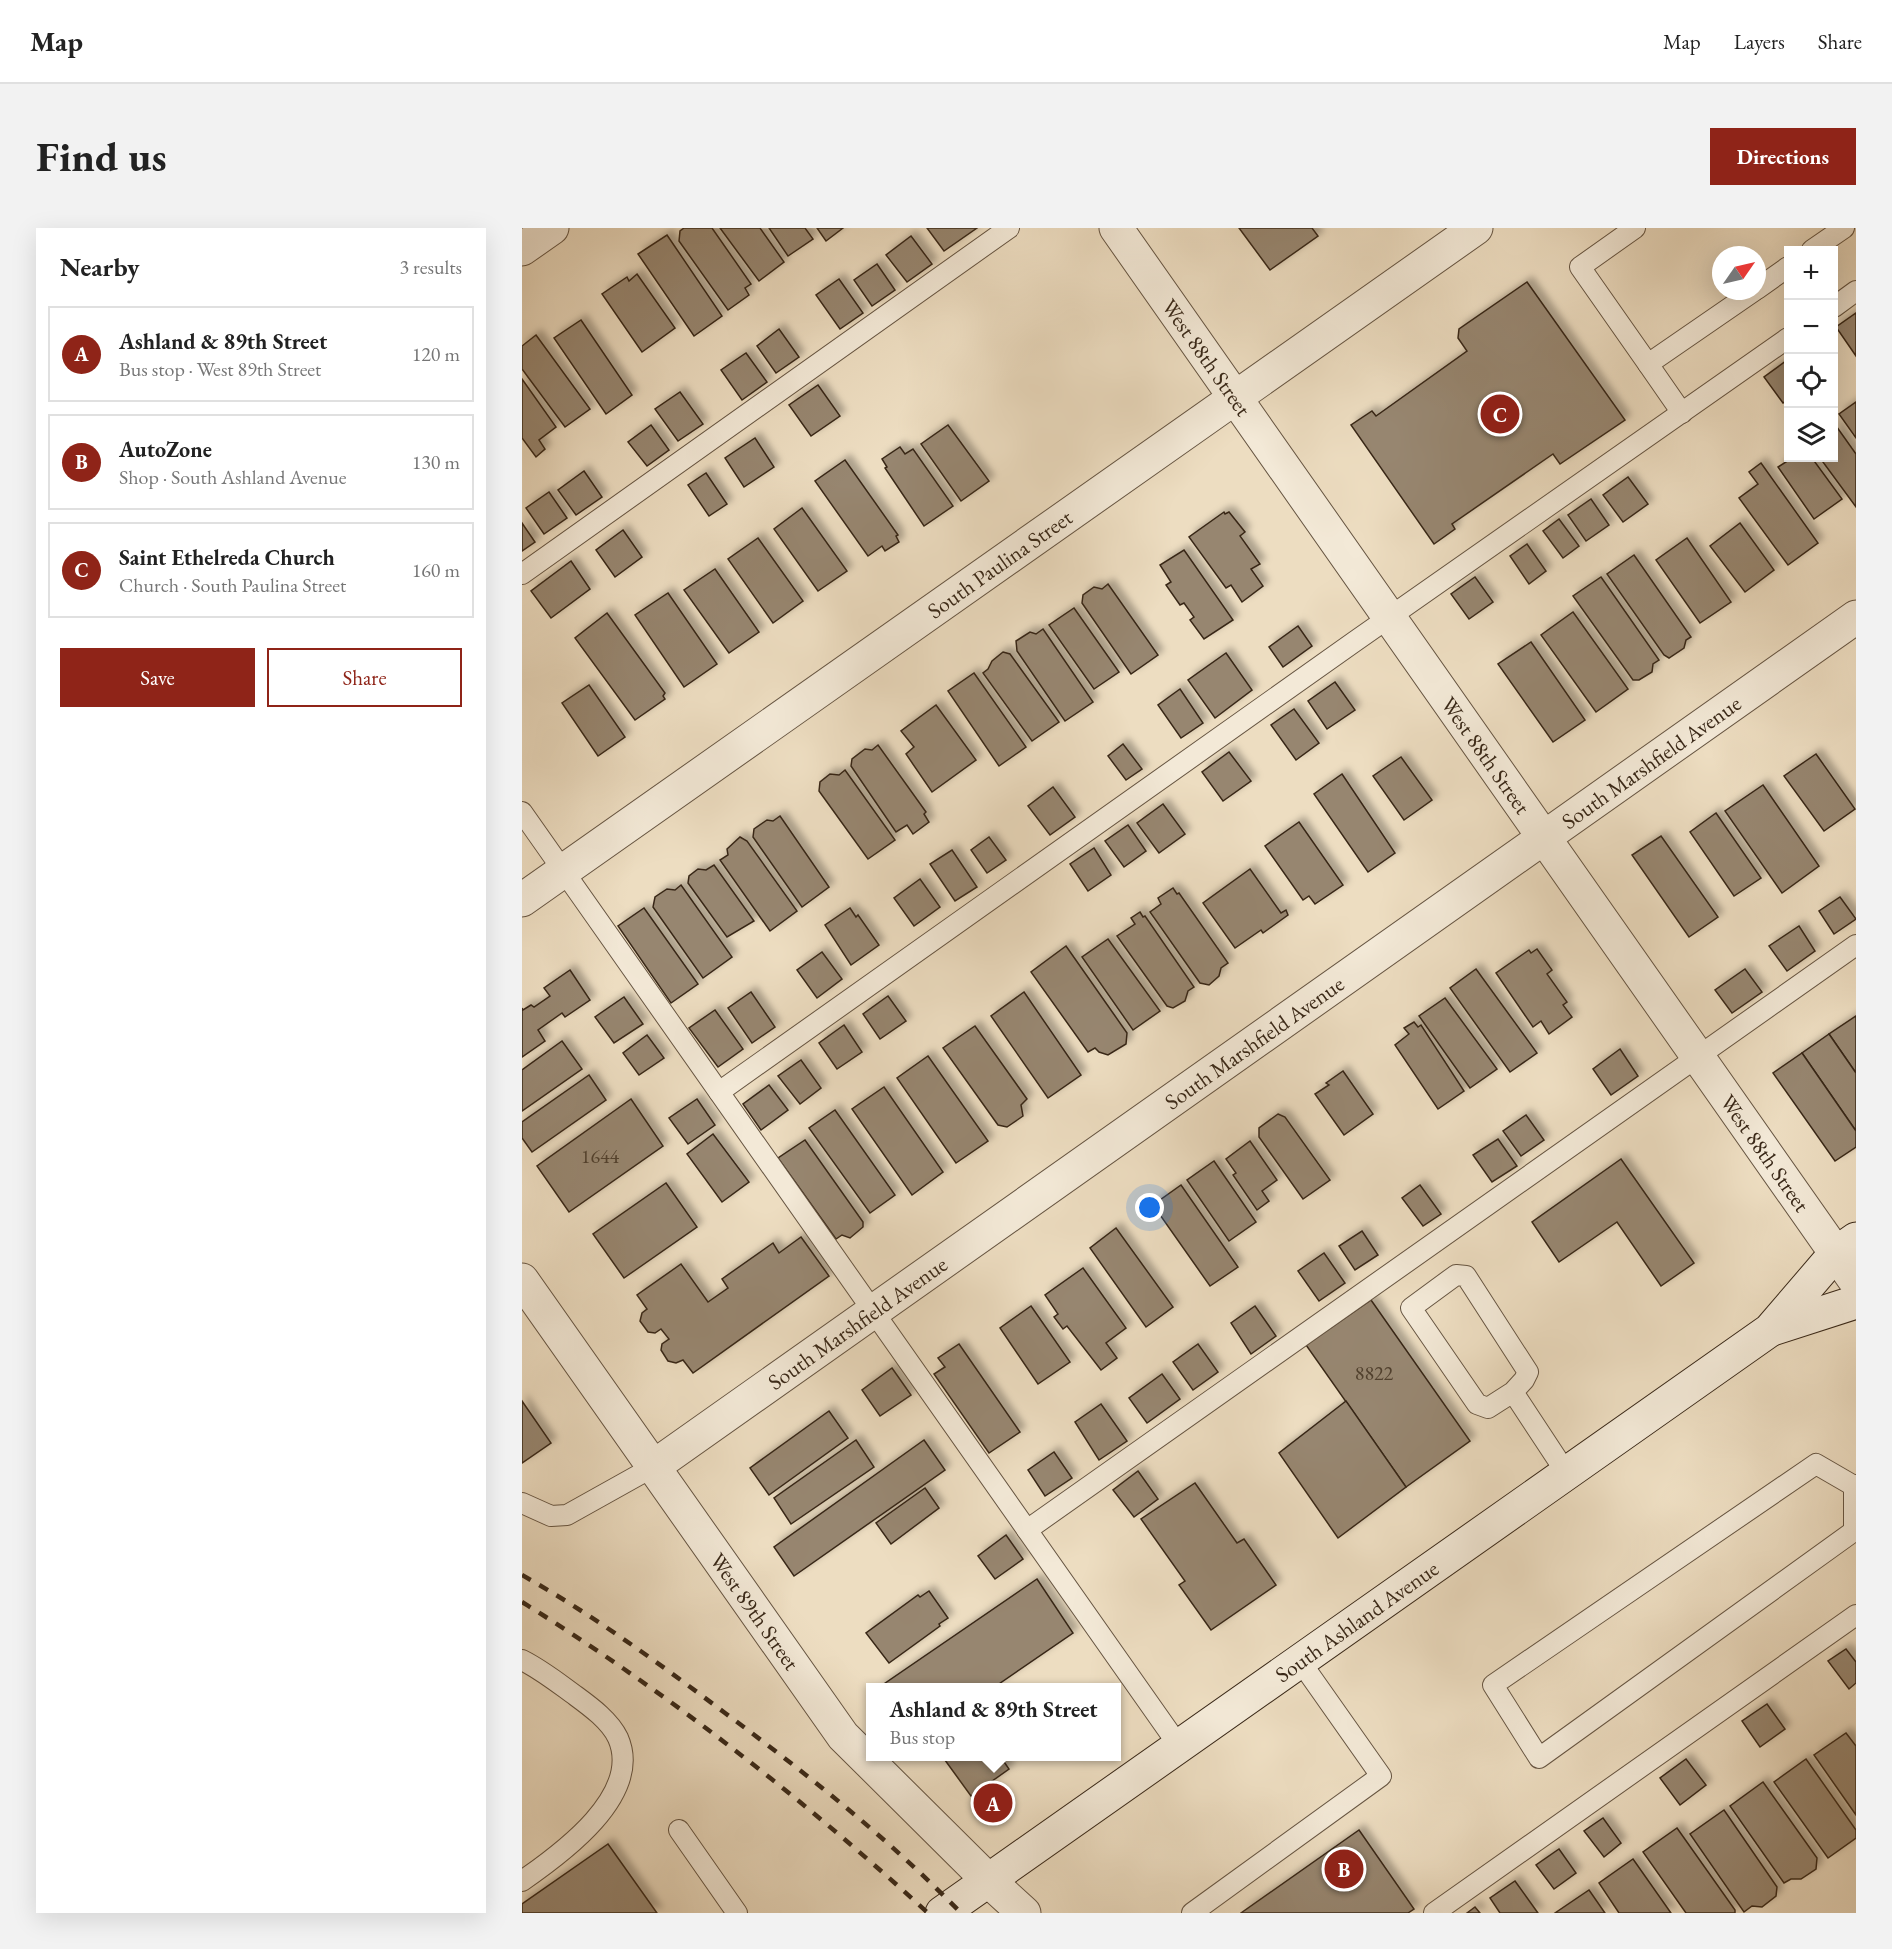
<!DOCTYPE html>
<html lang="en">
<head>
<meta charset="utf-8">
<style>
	:root { --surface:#fff; --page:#f2f2f2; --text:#222; --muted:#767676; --line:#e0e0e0; --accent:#8f2418 }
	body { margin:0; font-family:"EB Garamond",serif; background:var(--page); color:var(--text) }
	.controls { position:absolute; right:18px; top:18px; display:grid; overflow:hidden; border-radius:0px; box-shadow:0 6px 24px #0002 }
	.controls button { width:54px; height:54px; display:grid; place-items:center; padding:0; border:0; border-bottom:2px solid var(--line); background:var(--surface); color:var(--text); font:30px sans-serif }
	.compass { position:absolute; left:1190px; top:18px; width:54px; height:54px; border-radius:50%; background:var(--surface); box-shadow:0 6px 24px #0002; rotate:56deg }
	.you { position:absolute; left:628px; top:980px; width:21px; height:21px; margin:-15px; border:4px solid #fff; border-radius:50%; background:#1a73e8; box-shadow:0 0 0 9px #1a73e833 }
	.badge { display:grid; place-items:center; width:39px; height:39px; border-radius:50%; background:var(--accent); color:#fff; font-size:20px; font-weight:700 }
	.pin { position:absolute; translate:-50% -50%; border:3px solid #fff; box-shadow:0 2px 6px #0006 }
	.popup { position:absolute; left:344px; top:1455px; width:255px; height:78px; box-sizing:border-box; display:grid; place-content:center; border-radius:0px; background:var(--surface); filter:drop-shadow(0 2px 4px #0005); font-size:20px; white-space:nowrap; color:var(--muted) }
	.popup b { font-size:22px; color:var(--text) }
	.popup::after { content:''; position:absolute; left:50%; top:100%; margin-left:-12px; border:12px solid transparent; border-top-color:var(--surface) }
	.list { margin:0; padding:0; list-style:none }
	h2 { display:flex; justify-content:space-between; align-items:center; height:78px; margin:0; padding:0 24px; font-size:26px }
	h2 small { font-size:20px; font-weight:400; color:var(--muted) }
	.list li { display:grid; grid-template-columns:39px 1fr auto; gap:18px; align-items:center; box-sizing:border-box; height:96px; margin:0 12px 12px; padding:0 12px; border:2px solid var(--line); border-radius:0px }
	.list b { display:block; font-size:22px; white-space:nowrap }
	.list p { margin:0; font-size:20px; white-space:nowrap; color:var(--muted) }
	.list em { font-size:20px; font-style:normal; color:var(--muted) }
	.actions { display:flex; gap:12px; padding:18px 24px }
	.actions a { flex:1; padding:14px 0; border:2px solid var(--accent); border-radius:0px; text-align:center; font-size:21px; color:var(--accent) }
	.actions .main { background:var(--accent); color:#fff }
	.icon { flex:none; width:33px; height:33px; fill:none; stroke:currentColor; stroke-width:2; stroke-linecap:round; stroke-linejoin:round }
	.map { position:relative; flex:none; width:1334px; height:1685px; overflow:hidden; border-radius:0px }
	header { display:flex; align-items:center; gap:36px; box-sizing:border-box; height:84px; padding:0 30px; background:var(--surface); border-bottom:2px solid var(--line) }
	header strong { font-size:28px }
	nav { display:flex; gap:33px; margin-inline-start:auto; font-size:21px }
	.intro { display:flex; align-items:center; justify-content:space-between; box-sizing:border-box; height:144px; padding:0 36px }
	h1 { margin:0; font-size:42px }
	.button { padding:15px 27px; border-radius:0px; background:var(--accent); color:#fff; font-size:21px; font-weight:700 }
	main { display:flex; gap:36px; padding:0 36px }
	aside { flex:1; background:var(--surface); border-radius:0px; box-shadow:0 6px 24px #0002 }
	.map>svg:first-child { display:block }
	.building { fill:#978670; stroke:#392818; stroke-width:1.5; filter:url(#shadow) }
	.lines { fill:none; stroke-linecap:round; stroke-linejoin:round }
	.lane-casing { stroke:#665542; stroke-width:22 }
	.street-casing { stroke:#665542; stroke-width:35 }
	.secondary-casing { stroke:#392818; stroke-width:35 }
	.lane { stroke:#f3e9d7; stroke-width:20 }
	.street { stroke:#f3e9d7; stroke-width:33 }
	.secondary { stroke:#f3e9d7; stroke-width:33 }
	.rail { stroke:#392818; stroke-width:4.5; stroke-dasharray:10 10; stroke-linecap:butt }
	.labels { text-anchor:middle; stroke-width:6; stroke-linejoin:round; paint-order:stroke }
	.number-label { font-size:20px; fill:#50402e }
	.street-label { font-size:22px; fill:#392818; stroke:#f3e9d7 }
</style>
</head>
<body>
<header>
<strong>Map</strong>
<nav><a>Map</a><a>Layers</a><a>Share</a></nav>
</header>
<div class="intro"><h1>Find us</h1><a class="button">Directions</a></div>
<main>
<aside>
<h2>Nearby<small>3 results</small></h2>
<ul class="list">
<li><span class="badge">A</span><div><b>Ashland &amp; 89th Street</b><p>Bus stop · West 89th Street</p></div><em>120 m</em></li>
<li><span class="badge">B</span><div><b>AutoZone</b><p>Shop · South Ashland Avenue</p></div><em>130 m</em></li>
<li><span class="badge">C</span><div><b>Saint Ethelreda Church</b><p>Church · South Paulina Street</p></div><em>160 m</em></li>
</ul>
<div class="actions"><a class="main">Save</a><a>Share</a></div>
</aside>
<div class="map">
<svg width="1334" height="1685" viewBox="0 0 1334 1685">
	<defs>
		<filter id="shadow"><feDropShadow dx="5.5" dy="-5.5" stdDeviation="3" flood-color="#0004"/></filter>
	</defs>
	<rect width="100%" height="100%" fill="#edddc1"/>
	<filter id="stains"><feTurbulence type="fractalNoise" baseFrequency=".00333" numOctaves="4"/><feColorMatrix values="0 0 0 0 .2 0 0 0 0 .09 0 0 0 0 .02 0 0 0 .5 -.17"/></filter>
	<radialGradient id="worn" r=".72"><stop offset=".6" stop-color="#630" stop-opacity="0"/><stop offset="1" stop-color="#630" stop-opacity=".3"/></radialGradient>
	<g class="building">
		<polygon points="162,0 190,0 229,56 223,60 227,67 206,82 157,13 158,3"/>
		<polygon points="198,0 238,0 262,34 237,53"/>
		<polygon points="247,0 283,0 291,11 266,28"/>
		<polygon points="295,0 321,0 304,13"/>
		<polygon points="405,0 455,0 422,23"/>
		<polygon points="717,0 790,0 796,8 748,42"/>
		<polygon points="145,7 200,88 172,108 116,26"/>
		<polygon points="389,8 410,36 385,54 364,27"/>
		<polygon points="355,36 373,62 350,78 332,52"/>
		<polygon points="115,46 153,100 120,124 80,66 105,49 107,53"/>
		<polygon points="317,51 341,85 318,101 294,67"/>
		<polygon points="1005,54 1103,192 1038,236 1031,226 930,296 933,301 912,316 829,197 850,183 854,188 945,123 936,110 937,101"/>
		<polygon points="1334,85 1334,128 1314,99"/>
		<polygon points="59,92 110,167 84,186 32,110"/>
		<polygon points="257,101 277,129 254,145 235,118"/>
		<polygon points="14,107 68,181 43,199 0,141 0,118"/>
		<polygon points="224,125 245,154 220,172 199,142"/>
		<polygon points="1264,133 1266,137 1266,172 1261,175 1242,149"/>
		<polygon points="0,151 34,199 17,212 23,221 14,229 0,210"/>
		<polygon points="296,157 318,188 289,208 267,177"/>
		<polygon points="158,164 181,196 156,213 133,181"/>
		<polygon points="1334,174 1334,210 1317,186"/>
		<polygon points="1312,195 1334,226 1334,279 1298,230 1312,230"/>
		<polygon points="129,197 147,222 125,238 106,214"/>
		<polygon points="426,197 467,253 439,273 399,216"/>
		<polygon points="233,210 252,239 222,259 203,230"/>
		<polygon points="378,219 383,226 391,221 431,278 402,298 363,240 365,239 360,231"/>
		<polygon points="1270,230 1290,230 1320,271 1292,291 1256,239"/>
		<polygon points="323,232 376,307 374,308 377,314 363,323 360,318 346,328 293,253"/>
		<polygon points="1239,235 1296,315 1266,337 1217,270 1236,256 1227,244"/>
		<polygon points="62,243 80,269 54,287 36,262"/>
		<polygon points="184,245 205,276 187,288 166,257"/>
		<polygon points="1106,249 1126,276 1101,294 1081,267"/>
		<polygon points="27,264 45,290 22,306 4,280"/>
		<polygon points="1069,271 1087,297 1064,313 1046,287"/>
		<polygon points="280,280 325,343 296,363 252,301"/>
		<polygon points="702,284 703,286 707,284 723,304 718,308 738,336 729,341 741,358 720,374 709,357 704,360 667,309"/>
		<polygon points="1037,291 1057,318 1041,330 1021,303"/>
		<polygon points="0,295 13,314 0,323"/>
		<polygon points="1218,295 1252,342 1223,364 1188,318"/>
		<polygon points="101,302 120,329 93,349 74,322"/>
		<polygon points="236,310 281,373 251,395 206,331"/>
		<polygon points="1165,310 1209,374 1178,395 1134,332"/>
		<polygon points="1005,316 1024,343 1007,356 988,328"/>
		<polygon points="662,322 711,392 682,411 668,392 672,389 662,375 658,377 644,357 649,354 638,337"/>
		<polygon points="1112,327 1169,409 1164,412 1162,420 1147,430 1142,427 1085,346"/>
		<polygon points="49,333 68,361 29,390 9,363"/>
		<polygon points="193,341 237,404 207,425 162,362"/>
		<polygon points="953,349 971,374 947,391 929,366"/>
		<polygon points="1079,349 1137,432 1131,436 1130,444 1117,452 1111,452 1051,368"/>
		<polygon points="586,356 636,427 609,446 560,375 561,367 572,359 580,361"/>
		<polygon points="146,365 195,436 162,459 113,387"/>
		<polygon points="552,380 597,444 572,461 527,397"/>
		<polygon points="1051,384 1106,461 1074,484 1019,407"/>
		<polygon points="85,385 143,465 141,468 143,471 113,492 53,410"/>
		<polygon points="776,398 790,418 761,439 747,419"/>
		<polygon points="521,401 571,474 543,493 495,423 494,413 508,404 514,406"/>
		<polygon points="1009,414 1063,492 1031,514 976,436"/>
		<polygon points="481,424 488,426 537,494 510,513 461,445 466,441 470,433"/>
		<polygon points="704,425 730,462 693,490 666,452"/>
		<polygon points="452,445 504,519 477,538 426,463"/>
		<polygon points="813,454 833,482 805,501 786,473"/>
		<polygon points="67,457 103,509 76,528 40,475"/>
		<polygon points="658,461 681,495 659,510 636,477"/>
		<polygon points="414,477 454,532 410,564 384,526 392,519 379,503"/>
		<polygon points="772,481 797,515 774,532 749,497"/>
		<polygon points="601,516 620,541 604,552 586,528"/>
		<polygon points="356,517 404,584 402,586 407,594 391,606 385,597 374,604 329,538 330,531 343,521 350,522"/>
		<polygon points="707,524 729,553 701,573 680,544"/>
		<polygon points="1294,526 1333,581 1302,603 1262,548"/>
		<polygon points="879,529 910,572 882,592 851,548"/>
		<polygon points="323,542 373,612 346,631 297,563 298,554 308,546 317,547"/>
		<polygon points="820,546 873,625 846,644 792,566"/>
		<polygon points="1241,557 1297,638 1260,665 1203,583"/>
		<polygon points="531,559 553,589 528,607 506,578"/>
		<polygon points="641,576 663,606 637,625 615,595"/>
		<polygon points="1194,585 1239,650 1212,668 1168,604"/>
		<polygon points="258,588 307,659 280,679 231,609 232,601 245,592 251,593"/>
		<polygon points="777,594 821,657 793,676 787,668 781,672 743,618"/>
		<polygon points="606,597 624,623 602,639 583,613"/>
		<polygon points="1139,608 1196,689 1167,709 1110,627"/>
		<polygon points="218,609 225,613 275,683 248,703 198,632 206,627 205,621"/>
		<polygon points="467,609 484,632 465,645 449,622"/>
		<polygon points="572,620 589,647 566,663 548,636"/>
		<polygon points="430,622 455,659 433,673 408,636"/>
		<polygon points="192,637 232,693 205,709 166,655 167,648 176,641 184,642"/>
		<polygon points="728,641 759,685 764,682 766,687 741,705 739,702 713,720 681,675"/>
		<polygon points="398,651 418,679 392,698 372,670"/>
		<polygon points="159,657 210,729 181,750 131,679 133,669 145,661 153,662"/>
		<polygon points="651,660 655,666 657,665 706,735 699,740 697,748 687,757 678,755 628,684 639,676 636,670"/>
		<polygon points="1318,669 1334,691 1312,706 1297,683"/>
		<polygon points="122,680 176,756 149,775 96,698"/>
		<polygon points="328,680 334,689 336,687 357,717 329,737 303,697"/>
		<polygon points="618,684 621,689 623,688 672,759 666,763 663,773 651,780 645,778 595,708 613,696 609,690"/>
		<polygon points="1277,698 1293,723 1265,743 1247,718"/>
		<polygon points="586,711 638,783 611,802 560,729"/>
		<polygon points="544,718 605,805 604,816 586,827 577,824 573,820 566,824 509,744"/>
		<polygon points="1015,721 1030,742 1025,746 1045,774 1041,777 1050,789 1027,806 1019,793 1011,799 974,745 1007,722 1009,725"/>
		<polygon points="300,724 320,751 295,770 275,742"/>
		<polygon points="954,741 1015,825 988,844 928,760"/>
		<polygon points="1223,741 1240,764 1210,785 1193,762"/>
		<polygon points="48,742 68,772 43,789 40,785 16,802 23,813 0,829 0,780 1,782 9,777 12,779 28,768 22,760"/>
		<polygon points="229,764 253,799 230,815 206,780"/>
		<polygon points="502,764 559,847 526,870 469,788"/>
		<polygon points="366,768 384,793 358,811 341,786"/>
		<polygon points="102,769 121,796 92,815 73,789"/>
		<polygon points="923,770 975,841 948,860 897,788"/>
		<polygon points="193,782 221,821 196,839 167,800"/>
		<polygon points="1334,788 1334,845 1307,806"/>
		<polygon points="892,794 896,799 899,797 942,863 916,881 873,817 887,806 882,800"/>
		<polygon points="322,797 340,824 315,841 297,815"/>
		<polygon points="453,798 505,871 499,877 501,888 485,899 476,897 421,820"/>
		<polygon points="1307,806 1334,845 1334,903 1280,825"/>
		<polygon points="125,807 142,830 117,847 101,825"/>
		<polygon points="40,813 60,841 0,883 0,842"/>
		<polygon points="1098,821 1116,848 1089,867 1071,841"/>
		<polygon points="1280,825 1334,903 1334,919 1313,933 1251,845"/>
		<polygon points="406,828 466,913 434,935 375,850"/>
		<polygon points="279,832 299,860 278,876 256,848"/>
		<polygon points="821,843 851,886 822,907 793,866 807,857 804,855"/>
		<polygon points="67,847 84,872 10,924 0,910 0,894"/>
		<polygon points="247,857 266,882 239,902 221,876"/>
		<polygon points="362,859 421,944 390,967 330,881"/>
		<polygon points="109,871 141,918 47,984 15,938"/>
		<polygon points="175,871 193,897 166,916 147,890"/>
		<polygon points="313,882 373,967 348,985 287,900"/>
		<polygon points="756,886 763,889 808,952 781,971 737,909 737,900"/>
		<polygon points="1004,887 1022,912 999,928 981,903"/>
		<polygon points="191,906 227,954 200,974 165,926"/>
		<polygon points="976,911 995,938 970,954 951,927"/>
		<polygon points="283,912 341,994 341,999 328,1010 320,1007 314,1011 256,930"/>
		<polygon points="728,913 755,952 740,963 747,973 735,982 711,947 714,945 704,931"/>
		<polygon points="1099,931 1172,1035 1139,1058 1095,994 1037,1034 1010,994"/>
		<polygon points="692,933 734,994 707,1013 665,952"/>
		<polygon points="144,955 175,999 102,1050 71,1006"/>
		<polygon points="659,957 716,1039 688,1058 631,977"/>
		<polygon points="898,957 919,986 901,998 880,970"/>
		<polygon points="594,1000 651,1079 624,1099 568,1020"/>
		<polygon points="840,1003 856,1027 833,1042 817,1018"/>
		<polygon points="279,1009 307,1048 171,1145 161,1132 154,1135 146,1133 139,1122 140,1116 147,1111 139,1101 133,1105 126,1104 118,1093 120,1085 125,1081 115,1067 159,1036 186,1074 206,1060 200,1051 251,1015 257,1025"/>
		<polygon points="802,1025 823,1055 797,1073 776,1043"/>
		<polygon points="561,1040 604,1100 584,1115 595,1130 579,1142 545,1098 541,1101 532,1089 536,1086 523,1067"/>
		<polygon points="849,1072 948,1213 884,1259 784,1117"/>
		<polygon points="509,1078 548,1134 516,1156 478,1100"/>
		<polygon points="733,1078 754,1108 729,1126 709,1095"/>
		<polygon points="437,1116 498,1204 467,1225 412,1146 423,1139 416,1130"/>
		<polygon points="676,1116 696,1144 671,1162 651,1134"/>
		<polygon points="370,1140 389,1167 358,1188 340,1162"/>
		<polygon points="640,1146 658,1171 625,1195 607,1170"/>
		<polygon points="0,1173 29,1215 0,1235"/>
		<polygon points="824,1173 884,1259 816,1310 757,1225"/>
		<polygon points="579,1176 605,1213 577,1232 553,1194"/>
		<polygon points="307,1183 326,1210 247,1267 228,1240"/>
		<polygon points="334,1212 352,1239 269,1296 252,1270"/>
		<polygon points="402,1212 423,1242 272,1348 252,1319"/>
		<polygon points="532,1224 550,1250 523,1268 506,1242"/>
		<polygon points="616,1243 636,1271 612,1289 591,1262"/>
		<polygon points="673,1255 715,1315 722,1311 754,1357 689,1402 657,1357 663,1353 619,1291"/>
		<polygon points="403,1260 417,1280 369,1316 354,1295"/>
		<polygon points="484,1307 501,1331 473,1351 456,1328"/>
		<polygon points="515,1351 551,1405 471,1460 356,1460"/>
		<polygon points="407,1363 426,1390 417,1396 418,1398 367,1435 344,1405 396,1367 398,1369"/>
		<polygon points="1324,1421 1334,1434 1334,1455 1327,1461 1306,1433"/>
		<polygon points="1245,1476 1263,1501 1238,1519 1220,1493"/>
		<polygon points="1324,1505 1334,1518 1334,1587 1292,1527"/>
		<polygon points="420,1528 478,1528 487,1541 449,1568"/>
		<polygon points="1164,1531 1184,1557 1158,1577 1138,1550"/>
		<polygon points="1284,1531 1334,1602 1334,1610 1306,1630 1252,1554"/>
		<polygon points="1241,1554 1295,1630 1294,1641 1279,1651 1269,1651 1262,1655 1208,1578"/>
		<polygon points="1202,1582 1255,1659 1254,1668 1240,1679 1230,1678 1222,1684 1168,1606"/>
		<polygon points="1081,1590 1099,1615 1082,1629 1062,1603"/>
		<polygon points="1155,1600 1213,1682 1213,1685 1164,1685 1121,1624"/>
		<polygon points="837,1602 892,1681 886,1685 719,1685"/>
		<polygon points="86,1616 135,1685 0,1685 0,1676"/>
		<polygon points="1037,1621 1054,1645 1032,1661 1014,1637"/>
		<polygon points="1111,1631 1149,1685 1097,1685 1077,1655"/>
		<polygon points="993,1653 1016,1685 978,1685 968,1670"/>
		<polygon points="1067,1662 1083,1685 1033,1685"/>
		<polygon points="953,1679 958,1685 945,1685"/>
	</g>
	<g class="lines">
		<g class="lane-casing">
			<g id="lane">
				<polyline points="1113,0 1058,39 1126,136 1232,63"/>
				<polyline points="1290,22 1322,0"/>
				<polyline points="1235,61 1266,39"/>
				<polyline points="1312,79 1334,63"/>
				<polyline points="1126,136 1160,185"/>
				<polyline points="0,346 487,0"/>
				<polyline points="0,584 657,1518"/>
				<polyline points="197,864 832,414 1266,110"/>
				<polyline points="991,1164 966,1180 955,1176 889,1080 934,1047 944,1048 1006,1144 1002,1152 991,1164 1045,1246"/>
				<polyline points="1332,1258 1332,1303 1017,1530 971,1457 1294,1236 1332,1258 1334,1257"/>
				<polyline points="0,1275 29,1288 45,1287 131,1239"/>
				<polyline points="505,1302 1334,717"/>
				<path d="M0 1432C20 1442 36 1455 54 1468 69 1479 88 1493 96 1510 121 1567 39 1626 0 1653"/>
				<polyline points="157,1602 215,1685"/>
				<polyline points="670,1685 859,1548 778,1433"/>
				<polyline points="912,1685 1334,1387"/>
			</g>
		</g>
		<g class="street-casing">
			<g id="street">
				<path id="s1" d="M594 0 1334 1054"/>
				<polyline points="0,21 30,0"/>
				<path id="s2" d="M0 672 954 0"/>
				<path id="s3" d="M0 1052 321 1508 466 1652 502 1685"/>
				<path id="s4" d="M131 1239 1334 389"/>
			</g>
		</g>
		<g class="secondary-casing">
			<g id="secondary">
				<polyline points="1250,1101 1334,1074"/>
				<path id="s5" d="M420 1685 1248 1102 1314 1025 1334 1011"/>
			</g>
		</g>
		<use href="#lane" class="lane"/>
		<use href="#street" class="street"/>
		<use href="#secondary" class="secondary"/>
		<g class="rail">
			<path d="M0 1347C71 1387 138 1436 203 1485 285 1546 367 1611 439 1685"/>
			<path d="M0 1374C145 1464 280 1570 406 1685"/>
		</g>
	</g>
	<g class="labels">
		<g class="number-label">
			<text x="78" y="935">1644</text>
			<text x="852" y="1152">8822</text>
		</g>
		<g class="street-label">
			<text dy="8" stroke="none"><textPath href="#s1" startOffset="158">West 88th Street</textPath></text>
			<text dy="8" stroke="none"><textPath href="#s2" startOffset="584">South Paulina Street</textPath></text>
			<text dy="8" stroke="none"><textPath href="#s1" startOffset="644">West 88th Street</textPath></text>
			<text dy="8" stroke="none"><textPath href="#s4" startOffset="1222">South Marshfield Avenue</textPath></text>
			<text dy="8" stroke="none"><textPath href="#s4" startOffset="736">South Marshfield Avenue</textPath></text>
			<text dy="8" stroke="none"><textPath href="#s1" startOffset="1130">West 88th Street</textPath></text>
			<text dy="8" stroke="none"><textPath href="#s4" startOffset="250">South Marshfield Avenue</textPath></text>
			<text dy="8" stroke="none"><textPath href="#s3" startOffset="405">West 89th Street</textPath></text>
			<text dy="8" stroke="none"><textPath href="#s5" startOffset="507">South Ashland Avenue</textPath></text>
		</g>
	</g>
	<rect width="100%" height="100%" filter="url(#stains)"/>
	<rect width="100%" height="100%" fill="url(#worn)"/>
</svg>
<div class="controls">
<button>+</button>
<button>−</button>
<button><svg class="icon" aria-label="locate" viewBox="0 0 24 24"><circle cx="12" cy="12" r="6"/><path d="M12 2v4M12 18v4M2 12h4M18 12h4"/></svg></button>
<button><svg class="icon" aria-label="layers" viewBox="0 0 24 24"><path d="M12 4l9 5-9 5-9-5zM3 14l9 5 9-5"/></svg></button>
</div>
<svg class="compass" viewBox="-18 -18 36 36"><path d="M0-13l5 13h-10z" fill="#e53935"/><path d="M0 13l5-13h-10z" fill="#767676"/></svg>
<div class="you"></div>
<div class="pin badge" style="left:471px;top:1575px">A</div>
<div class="popup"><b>Ashland &amp; 89th Street</b>Bus stop</div>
<div class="pin badge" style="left:822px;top:1641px">B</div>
<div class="pin badge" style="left:978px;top:186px">C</div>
</div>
</main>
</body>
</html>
